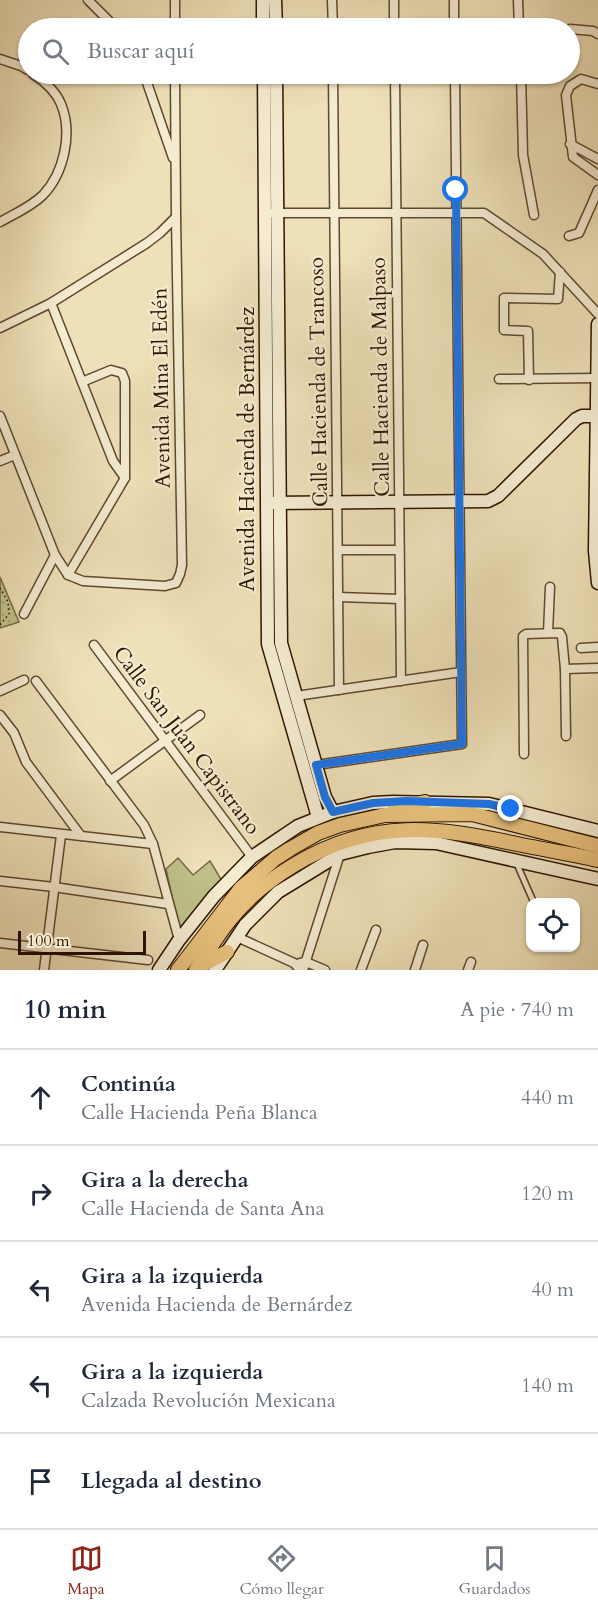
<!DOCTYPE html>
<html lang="es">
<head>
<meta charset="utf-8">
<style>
	:root { --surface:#fff; --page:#f2f2f3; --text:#1f2937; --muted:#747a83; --line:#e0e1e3; --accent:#8f2418 }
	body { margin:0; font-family:Cardo,serif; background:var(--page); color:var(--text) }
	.controls { position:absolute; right:18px; bottom:18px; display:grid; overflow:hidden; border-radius:12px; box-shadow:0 2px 4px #0004 }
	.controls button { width:54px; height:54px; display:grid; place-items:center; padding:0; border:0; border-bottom:2px solid var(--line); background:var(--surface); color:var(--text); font:30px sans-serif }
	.scale { position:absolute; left:18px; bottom:15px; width:128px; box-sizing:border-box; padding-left:6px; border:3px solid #2f1501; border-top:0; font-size:16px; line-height:21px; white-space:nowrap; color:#2f1501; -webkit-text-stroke:4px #f4ebd1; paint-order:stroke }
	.stop { position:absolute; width:18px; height:18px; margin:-14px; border:4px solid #1a73e8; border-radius:50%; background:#fff }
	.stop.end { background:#1a73e8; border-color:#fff; box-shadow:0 2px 6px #0008 }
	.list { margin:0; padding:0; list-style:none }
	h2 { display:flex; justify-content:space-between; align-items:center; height:78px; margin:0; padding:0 24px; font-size:26px }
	h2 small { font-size:20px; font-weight:400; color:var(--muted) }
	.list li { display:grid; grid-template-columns:39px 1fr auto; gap:18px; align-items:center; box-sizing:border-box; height:96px; padding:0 24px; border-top:2px solid var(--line) }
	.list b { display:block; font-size:22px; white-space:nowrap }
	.list p { margin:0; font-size:20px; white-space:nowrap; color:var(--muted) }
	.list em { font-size:20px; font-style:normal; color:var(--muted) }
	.icon { flex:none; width:33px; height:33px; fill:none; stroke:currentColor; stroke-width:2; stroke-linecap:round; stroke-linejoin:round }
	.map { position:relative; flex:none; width:598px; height:970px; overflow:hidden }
	.search { position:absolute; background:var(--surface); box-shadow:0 2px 4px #0004; left:18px; right:18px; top:18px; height:66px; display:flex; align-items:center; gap:15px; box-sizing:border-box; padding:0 21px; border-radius:33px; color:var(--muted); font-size:22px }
	.sheet { height:558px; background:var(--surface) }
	nav { display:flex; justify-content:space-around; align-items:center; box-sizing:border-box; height:84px; border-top:2px solid var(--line); background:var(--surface); font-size:16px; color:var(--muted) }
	nav a { display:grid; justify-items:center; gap:3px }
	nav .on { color:var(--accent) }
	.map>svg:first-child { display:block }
	.grass { fill:url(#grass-dots); stroke:#776a46; stroke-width:1.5 }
	.park { fill:#bfc08a; stroke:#776a46; stroke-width:1.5 }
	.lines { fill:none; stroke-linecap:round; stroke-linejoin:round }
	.lane-casing { stroke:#5f482f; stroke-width:8 }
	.street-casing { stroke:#5f482f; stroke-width:11 }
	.secondary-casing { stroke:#2f1501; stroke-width:15 }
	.primary-casing { stroke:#2f1501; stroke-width:16 }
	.path { stroke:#2f1501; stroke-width:1.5; stroke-dasharray:1.5 3; stroke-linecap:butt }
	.lane { stroke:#f4ebd1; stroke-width:4.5 }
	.street { stroke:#f4ebd1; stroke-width:8 }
	.secondary { stroke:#f4ebd1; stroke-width:12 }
	.primary { stroke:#e7c07c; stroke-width:14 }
	.route { stroke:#1a73e8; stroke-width:8 }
	.labels { text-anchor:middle; stroke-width:4.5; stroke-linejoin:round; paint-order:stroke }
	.street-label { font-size:21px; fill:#2f1501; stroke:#f4ebd1 }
</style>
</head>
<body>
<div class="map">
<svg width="598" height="970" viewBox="0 0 598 970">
	<defs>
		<pattern id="grass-dots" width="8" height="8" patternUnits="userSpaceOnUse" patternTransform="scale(1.5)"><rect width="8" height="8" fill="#bfc08a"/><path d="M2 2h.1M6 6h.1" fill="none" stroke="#a4a475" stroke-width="1.8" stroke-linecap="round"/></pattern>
	</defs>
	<rect width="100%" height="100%" fill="#eee0b8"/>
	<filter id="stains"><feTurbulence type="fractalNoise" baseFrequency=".00333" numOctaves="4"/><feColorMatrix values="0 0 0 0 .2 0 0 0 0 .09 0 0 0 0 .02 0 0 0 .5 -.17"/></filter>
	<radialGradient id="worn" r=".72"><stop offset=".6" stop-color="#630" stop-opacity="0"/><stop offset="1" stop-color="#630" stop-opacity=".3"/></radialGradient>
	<polygon class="grass" points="0,577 19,622 0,628"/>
	<polygon class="park" points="178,858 193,875 210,861 222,881 179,929 166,869"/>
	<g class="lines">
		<g class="lane-casing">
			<polyline id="lane" points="516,862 534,903"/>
		</g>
		<g class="street-casing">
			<g id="street">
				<polyline points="88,0 116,28"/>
				<polyline points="175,0 175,28"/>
				<polyline points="332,0 333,28"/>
				<polyline points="394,0 394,28"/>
				<polyline points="454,0 454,28"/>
				<polyline points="518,0 519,28"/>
				<polyline points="519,27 554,28"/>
				<polyline points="570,29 593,31 598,34"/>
				<polyline points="0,59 21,66 28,70"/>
				<polyline points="144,74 173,158"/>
				<polyline points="333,74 339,690"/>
				<polyline points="395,74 401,681"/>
				<polyline points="521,74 523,155 534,215"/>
				<polyline points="598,84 581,79 570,86 566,95 573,157 598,175"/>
				<polyline points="570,144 598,159"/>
				<polyline points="272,213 484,213 543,254 598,314"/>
				<path d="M0 222C14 214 31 207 43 195 64 173 73 133 61 104 56 92 44 81 33 74"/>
				<polyline points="569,236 579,233 598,190"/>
				<polyline points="51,303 113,461 125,478"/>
				<polyline points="0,328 51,303 147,243 160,233 176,217"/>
				<polyline points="499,379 597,378"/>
				<polyline points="529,380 528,331 504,330 504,298 558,299 560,272"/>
				<polyline points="0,416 55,555 68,575 83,581 165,586 176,583 180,574 182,565 176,217 175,74"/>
				<polyline points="0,461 15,455"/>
				<polyline points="338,550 399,550"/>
				<polyline points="68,575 125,478 125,381 122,373 111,370 82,382"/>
				<polyline points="338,597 400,599"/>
				<polyline points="24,614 55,555"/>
				<polyline points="548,633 550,587"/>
				<polyline points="94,645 252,857"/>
				<polyline points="581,648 598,647"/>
				<polyline points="565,669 598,668"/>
				<polyline points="36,681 144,825 153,844 179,940"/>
				<polyline points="0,691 24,680"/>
				<polyline points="296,696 461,672"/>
				<polyline points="0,715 14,733 26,762 81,836"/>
				<polyline points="524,754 523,636 526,634 560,633 562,637 565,669 566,736"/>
				<polyline points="316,765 462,744 455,74"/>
				<polyline points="110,781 200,715"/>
				<polyline points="0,827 153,844"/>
				<polyline points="0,881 54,887 168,904"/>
				<polyline points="237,937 294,963 300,970"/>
				<polyline points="0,943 148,960"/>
				<polyline points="300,963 306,962 325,970"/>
				<polyline points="44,970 61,835"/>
				<polyline points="303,970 340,854"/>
				<polyline points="361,970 376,930"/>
				<polyline points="415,970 423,945"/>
				<polyline points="468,970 471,962"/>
			</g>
		</g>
		<g class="secondary-casing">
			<g id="secondary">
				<polyline points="263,0 263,28"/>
				<polyline points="275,0 276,28"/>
				<polyline points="264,74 268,644 318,817"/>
				<polyline points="276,74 281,643 325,797 333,812"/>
				<polyline points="598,324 595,551 598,583"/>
				<polyline points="270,503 488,501 498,496 576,419 582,416 597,416"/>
				<polyline points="159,970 179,940 214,896 252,857 298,826 333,812 373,803 393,802 489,804 598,831"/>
				<polyline points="215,970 245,925 278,892 340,854 368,847 395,842 436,843 598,879"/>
			</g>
		</g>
		<g class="primary-casing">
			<g id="primary">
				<polyline points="395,809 425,802"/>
				<polyline points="200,966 227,952"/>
				<polyline points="178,970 241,888 276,858 290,849 318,833 340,825 385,815 472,814 598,846"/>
				<path d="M196 970C206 954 217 936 229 921 247 898 269 880 294 865 373 817 437 827 522 845 547 850 573 854 598 860"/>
			</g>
		</g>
		<polyline class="path" points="0,588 8,602 9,614 0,625"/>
		<use href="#lane" class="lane"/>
		<use href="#street" class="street"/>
		<use href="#secondary" class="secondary"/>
		<use href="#primary" class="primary"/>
	</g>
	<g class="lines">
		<polyline class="route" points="456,190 462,744 316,765 325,797 333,812 373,803 406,801 489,804 511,809"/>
	</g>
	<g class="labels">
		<g class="street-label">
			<text transform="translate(380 377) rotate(-91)" y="7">Calle Hacienda de Malpaso</text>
			<text transform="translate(318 382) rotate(-91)" y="7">Calle Hacienda de Trancoso</text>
			<text transform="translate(161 388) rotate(-91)" y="7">Avenida Mina El Edén</text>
			<text transform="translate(247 449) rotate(-90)" y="7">Avenida Hacienda de Bernárdez</text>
			<text transform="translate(187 740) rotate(53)" y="7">Calle San Juan Capistrano</text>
		</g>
	</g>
	<rect width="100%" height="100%" filter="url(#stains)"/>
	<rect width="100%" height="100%" fill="url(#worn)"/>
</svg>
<div class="controls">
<button><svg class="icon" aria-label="locate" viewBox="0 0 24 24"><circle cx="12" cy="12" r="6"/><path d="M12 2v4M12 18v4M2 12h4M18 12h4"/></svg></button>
</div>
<div class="scale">100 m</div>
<div class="stop" style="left:456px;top:190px"></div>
<div class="stop end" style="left:511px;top:809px"></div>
<div class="search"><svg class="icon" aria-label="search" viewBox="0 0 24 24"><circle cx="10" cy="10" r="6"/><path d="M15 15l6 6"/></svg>Buscar aquí</div>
</div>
<section class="sheet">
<h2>10 min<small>A pie · 740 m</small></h2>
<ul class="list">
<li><svg class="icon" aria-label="ahead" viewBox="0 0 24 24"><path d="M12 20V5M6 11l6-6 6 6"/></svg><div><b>Continúa</b><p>Calle Hacienda Peña Blanca</p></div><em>440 m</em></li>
<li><svg class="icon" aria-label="right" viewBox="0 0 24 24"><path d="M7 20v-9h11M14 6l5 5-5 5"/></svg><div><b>Gira a la derecha</b><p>Calle Hacienda de Santa Ana</p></div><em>120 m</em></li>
<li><svg class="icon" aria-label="left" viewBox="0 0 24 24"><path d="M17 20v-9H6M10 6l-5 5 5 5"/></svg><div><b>Gira a la izquierda</b><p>Avenida Hacienda de Bernárdez</p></div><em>40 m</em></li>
<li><svg class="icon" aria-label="left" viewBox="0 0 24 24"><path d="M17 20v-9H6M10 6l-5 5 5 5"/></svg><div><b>Gira a la izquierda</b><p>Calzada Revolución Mexicana</p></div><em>140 m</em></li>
<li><svg class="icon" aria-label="arrive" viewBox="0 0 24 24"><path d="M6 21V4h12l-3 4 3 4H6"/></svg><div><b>Llegada al destino</b></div></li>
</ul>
</section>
<nav>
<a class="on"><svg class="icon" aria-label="map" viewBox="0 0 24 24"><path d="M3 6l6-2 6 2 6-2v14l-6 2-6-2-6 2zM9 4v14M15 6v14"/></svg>Mapa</a>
<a><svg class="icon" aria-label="directions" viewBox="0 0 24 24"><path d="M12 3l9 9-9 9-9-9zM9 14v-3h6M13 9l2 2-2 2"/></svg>Cómo llegar</a>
<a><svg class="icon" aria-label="saved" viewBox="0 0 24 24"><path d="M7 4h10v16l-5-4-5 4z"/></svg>Guardados</a>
</nav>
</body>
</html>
